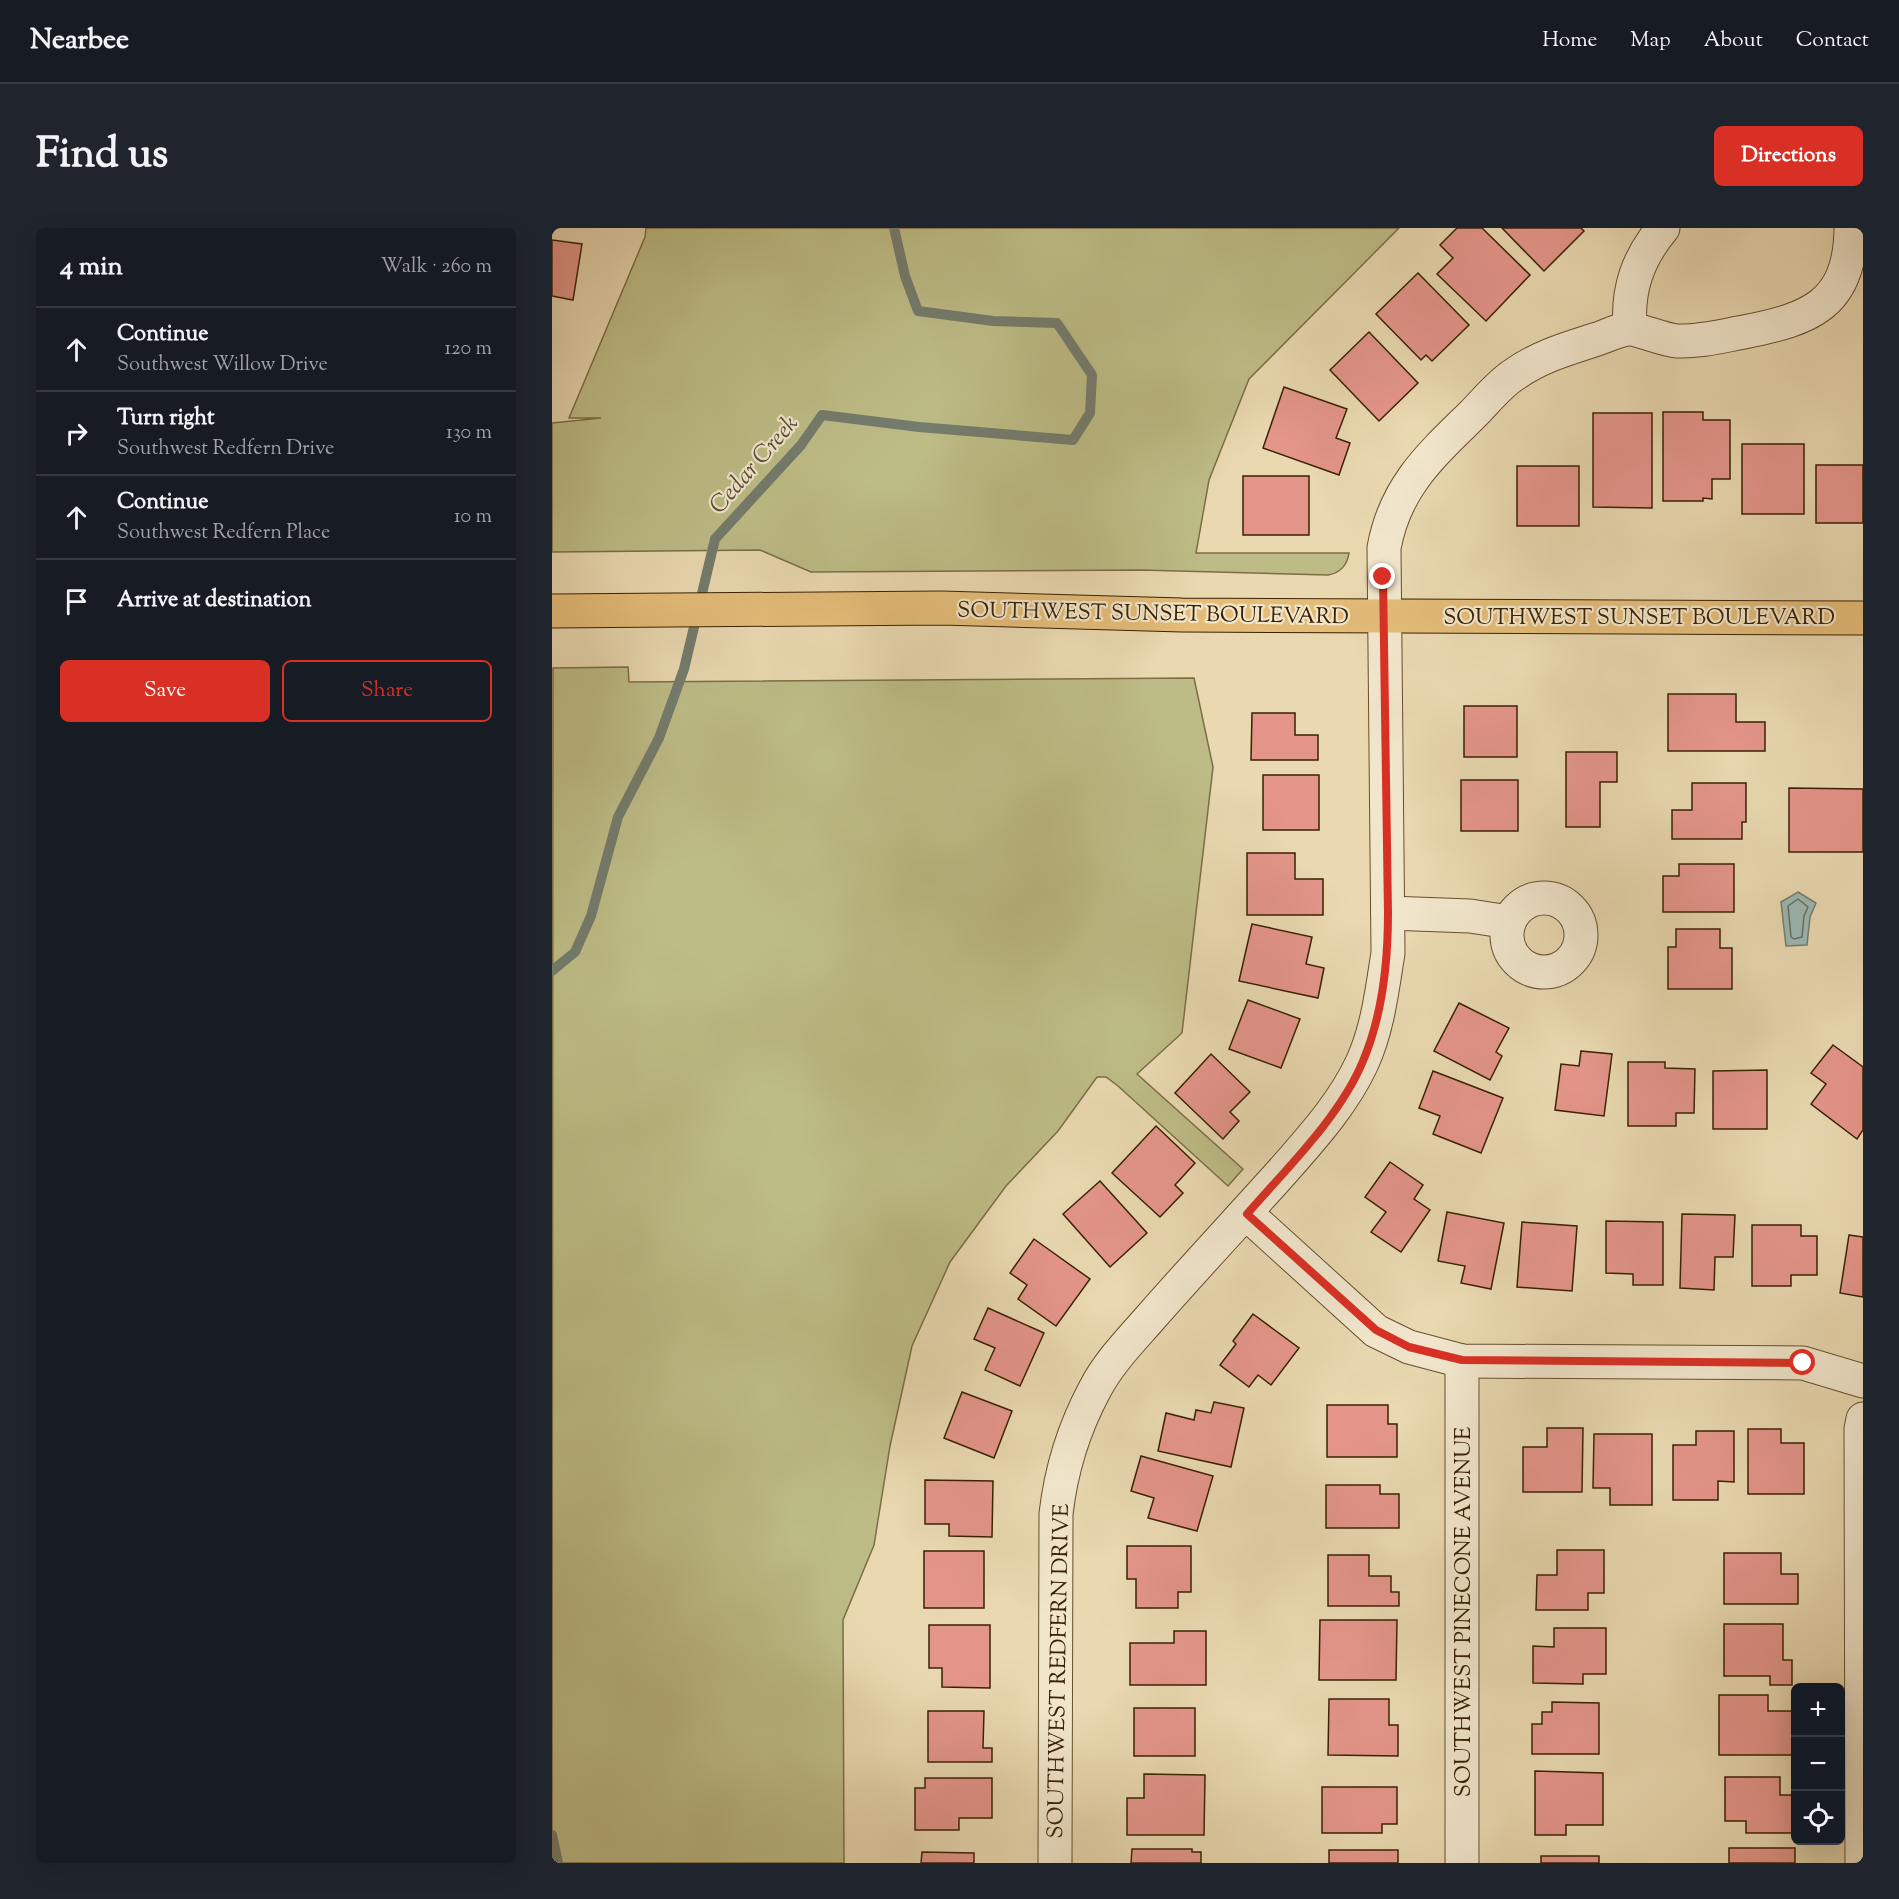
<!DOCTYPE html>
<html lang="en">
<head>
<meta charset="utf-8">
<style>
	:root { --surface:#171b24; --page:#20242c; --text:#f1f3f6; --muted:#9ea1a6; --line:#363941; --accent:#d93025 }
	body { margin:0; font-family:"Sorts Mill Goudy",serif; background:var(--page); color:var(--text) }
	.controls { position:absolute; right:18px; bottom:18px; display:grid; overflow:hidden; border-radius:9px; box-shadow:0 6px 24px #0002 }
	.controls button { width:54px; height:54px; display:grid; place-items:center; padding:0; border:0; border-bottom:2px solid var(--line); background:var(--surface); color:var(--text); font:30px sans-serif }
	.stop { position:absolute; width:18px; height:18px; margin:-14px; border:4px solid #d93025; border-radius:50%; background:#fff }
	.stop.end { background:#d93025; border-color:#fff; box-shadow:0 2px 6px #0008 }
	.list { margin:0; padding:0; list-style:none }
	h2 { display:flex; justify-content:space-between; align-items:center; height:78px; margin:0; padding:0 24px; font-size:26px }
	h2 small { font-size:20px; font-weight:400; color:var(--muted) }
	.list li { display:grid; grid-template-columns:39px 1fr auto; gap:18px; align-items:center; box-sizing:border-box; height:84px; padding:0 24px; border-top:2px solid var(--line) }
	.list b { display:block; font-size:22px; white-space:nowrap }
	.list p { margin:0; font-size:20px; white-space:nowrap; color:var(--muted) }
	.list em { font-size:20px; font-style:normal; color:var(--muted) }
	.actions { display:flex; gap:12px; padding:18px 24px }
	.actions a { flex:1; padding:14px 0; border:2px solid var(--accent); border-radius:9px; text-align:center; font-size:21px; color:var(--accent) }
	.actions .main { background:var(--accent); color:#fff }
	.icon { flex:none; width:33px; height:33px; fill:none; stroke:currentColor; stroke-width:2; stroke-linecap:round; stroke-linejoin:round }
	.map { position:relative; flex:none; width:1311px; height:1635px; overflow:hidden; border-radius:9px }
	header { display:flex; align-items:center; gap:36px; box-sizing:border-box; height:84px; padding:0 30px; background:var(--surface); border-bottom:2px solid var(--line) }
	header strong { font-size:28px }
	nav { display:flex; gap:33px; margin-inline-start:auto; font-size:21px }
	.intro { display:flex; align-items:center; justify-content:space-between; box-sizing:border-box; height:144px; padding:0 36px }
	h1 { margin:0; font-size:42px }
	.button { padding:15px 27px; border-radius:9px; background:var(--accent); color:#fff; font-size:21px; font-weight:700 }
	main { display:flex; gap:36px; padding:0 36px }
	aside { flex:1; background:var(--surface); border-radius:9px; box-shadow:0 6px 24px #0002 }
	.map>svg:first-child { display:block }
	.green { fill:#bdbc86; stroke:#7c6e44; stroke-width:1.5 }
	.water { fill:#9ab8b4; stroke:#747c6d; stroke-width:1.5 }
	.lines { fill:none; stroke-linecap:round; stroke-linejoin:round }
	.shore { stroke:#6a6c5c; stroke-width:1.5 }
	.stream { stroke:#747c6d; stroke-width:10 }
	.building { fill:#e4958a; stroke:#3a2103; stroke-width:1.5 }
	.minor-casing { stroke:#664f2e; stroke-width:35 }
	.major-casing { stroke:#3a2103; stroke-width:35 }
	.minor { stroke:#f1e6cc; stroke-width:33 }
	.major { stroke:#e4bc78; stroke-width:33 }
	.route { stroke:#d93025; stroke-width:8 }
	.labels { text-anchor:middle; stroke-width:4.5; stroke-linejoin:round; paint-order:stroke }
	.street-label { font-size:22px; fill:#3a2103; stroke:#f1e6cc }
	.water-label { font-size:24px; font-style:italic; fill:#574e38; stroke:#f1e6cc }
</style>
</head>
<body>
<header>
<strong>Nearbee</strong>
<nav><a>Home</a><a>Map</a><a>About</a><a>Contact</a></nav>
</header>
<div class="intro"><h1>Find us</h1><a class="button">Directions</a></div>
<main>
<aside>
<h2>4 min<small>Walk · 260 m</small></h2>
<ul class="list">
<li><svg class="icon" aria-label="ahead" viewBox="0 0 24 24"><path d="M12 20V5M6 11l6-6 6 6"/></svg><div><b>Continue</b><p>Southwest Willow Drive</p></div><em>120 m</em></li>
<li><svg class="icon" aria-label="right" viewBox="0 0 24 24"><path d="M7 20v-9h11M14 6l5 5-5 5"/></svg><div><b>Turn right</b><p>Southwest Redfern Drive</p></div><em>130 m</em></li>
<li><svg class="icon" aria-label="ahead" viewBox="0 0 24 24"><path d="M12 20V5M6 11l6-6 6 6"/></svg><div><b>Continue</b><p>Southwest Redfern Place</p></div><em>10 m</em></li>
<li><svg class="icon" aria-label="arrive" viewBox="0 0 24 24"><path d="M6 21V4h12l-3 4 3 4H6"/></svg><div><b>Arrive at destination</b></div></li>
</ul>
<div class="actions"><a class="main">Save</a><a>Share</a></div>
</aside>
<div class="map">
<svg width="1311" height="1635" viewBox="0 0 1311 1635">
	<rect width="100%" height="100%" fill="#e9d8b0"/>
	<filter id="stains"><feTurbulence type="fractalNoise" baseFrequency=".00333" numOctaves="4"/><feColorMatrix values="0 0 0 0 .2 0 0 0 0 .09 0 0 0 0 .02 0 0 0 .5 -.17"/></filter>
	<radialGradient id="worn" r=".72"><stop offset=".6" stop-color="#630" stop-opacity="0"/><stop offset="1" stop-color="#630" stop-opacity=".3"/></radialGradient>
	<g class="green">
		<path d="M94 0H847L697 151 657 252 644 325H797C795 338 788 345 776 347L589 342 259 344 208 322 0 324V195L49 190H17L93 9Z"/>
		<polygon points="76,439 77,454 642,450 661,539 630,805 585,846 691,941 676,958 566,858 554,849 545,849 506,903 454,958 398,1034 360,1118 338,1218 322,1317 291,1392 292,1635 0,1635 1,440"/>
	</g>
	<polygon class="water" points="1246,664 1264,675 1258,689 1255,717 1234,718 1229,674"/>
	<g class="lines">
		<polygon class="shore" points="1246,671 1256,679 1252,688 1250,709 1242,711 1239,709 1236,678"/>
		<g class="stream">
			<polyline points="0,743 23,724 39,688 66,589 107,510 132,441 163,311 249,217 270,187 367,199 521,212 538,185 540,147 505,95 441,93 366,83 353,48 342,0"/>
			<polyline points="0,1607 6,1635"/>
		</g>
	</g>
	<g class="building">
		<polygon points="905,0 930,0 978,47 934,93 885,46 901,30 888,17"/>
		<polygon points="950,0 1029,0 1032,3 992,43"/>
		<polygon points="0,12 30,16 21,72 0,68"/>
		<polygon points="866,45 917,97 880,133 874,127 869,132 824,86"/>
		<polygon points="817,104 866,155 827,193 778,142"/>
		<polygon points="732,159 795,181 784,210 798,215 787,247 711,220"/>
		<polygon points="1111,184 1151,184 1151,192 1178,192 1178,251 1160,251 1160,271 1151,270 1151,273 1111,273"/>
		<polygon points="1041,185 1100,185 1100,280 1041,279"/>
		<rect x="1190" y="216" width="62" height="70"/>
		<rect x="1264" y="237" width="47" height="58"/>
		<rect x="965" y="238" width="62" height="60"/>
		<rect x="691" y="248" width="66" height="59"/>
		<polygon points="1116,466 1184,466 1184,494 1213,494 1213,523 1116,523"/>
		<rect x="912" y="478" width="53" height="51"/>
		<polygon points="700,485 743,485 743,507 766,507 766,532 699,532"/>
		<polygon points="1014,524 1065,524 1065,554 1048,554 1048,599 1014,599"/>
		<rect x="711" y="547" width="56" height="55"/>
		<rect x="909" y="552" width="57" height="51"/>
		<polygon points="1140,555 1194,555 1194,594 1190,594 1190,611 1120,611 1120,582 1140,582"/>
		<polygon points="1237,560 1311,561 1311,624 1237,624"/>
		<polygon points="695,625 743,625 743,651 771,651 771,687 695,687"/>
		<polygon points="1127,636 1182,636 1182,684 1111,684 1111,648 1127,648"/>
		<polygon points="700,696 760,709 754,736 772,740 766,770 687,753"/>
		<polygon points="1124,701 1168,701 1168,720 1180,720 1180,761 1116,761 1116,719 1124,719"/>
		<polygon points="696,772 748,791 729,840 677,821"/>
		<polygon points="907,775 957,800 944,824 950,828 938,852 882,823"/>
		<polygon points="1281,817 1311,839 1311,902 1305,911 1259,876 1274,856 1259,845"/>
		<polygon points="1029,823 1060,826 1052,888 1003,882 1009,836 1027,838"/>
		<polygon points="659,826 698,864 678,884 687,893 671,911 623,865"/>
		<polygon points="1076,834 1113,834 1113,840 1143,841 1142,885 1124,885 1124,898 1076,898"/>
		<polygon points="1215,842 1215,901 1161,901 1161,843"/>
		<polygon points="881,843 951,870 929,925 881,906 888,888 867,880"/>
		<polygon points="604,898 643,935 623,957 631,965 608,989 560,945"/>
		<polygon points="838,934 871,957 862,971 878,982 849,1024 819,1004 834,984 813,969"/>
		<polygon points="548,953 595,1005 558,1039 511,986"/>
		<polygon points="895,984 952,995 939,1061 909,1055 913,1038 886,1033"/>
		<polygon points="1130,986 1183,987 1181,1029 1163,1029 1162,1062 1128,1060"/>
		<polygon points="1054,993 1111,994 1111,1057 1081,1057 1081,1046 1054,1045"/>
		<polygon points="970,994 1025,998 1020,1063 965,1059"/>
		<polygon points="1200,997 1249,997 1249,1008 1265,1008 1265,1047 1239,1047 1239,1058 1200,1058"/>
		<polygon points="1297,1007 1311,1009 1311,1069 1288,1065"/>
		<polygon points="482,1011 538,1051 504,1098 466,1071 475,1057 458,1045"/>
		<polygon points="436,1080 492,1105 468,1158 433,1142 443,1120 422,1111"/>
		<polygon points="701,1086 747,1120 719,1157 706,1147 697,1159 668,1137 684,1116 681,1113"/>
		<polygon points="410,1164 460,1183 442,1230 392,1210"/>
		<polygon points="662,1174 692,1180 679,1239 606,1223 614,1185 642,1192 644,1182 659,1185"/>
		<polygon points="775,1177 836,1177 836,1196 845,1196 845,1229 775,1229"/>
		<polygon points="995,1200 1031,1200 1030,1264 971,1264 971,1219 995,1219"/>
		<polygon points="1196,1201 1229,1201 1229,1215 1252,1215 1252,1266 1196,1266"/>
		<polygon points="1144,1203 1182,1203 1182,1254 1166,1253 1166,1272 1121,1272 1121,1217 1144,1217"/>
		<polygon points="1042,1206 1100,1206 1100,1277 1058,1277 1058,1260 1041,1260"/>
		<polygon points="589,1228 661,1248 645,1303 596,1290 602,1270 579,1263"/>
		<polygon points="373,1252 441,1253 440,1309 397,1308 397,1296 373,1296"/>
		<polygon points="774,1257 828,1257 828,1266 847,1266 847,1300 774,1300"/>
		<polygon points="575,1318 639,1318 639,1364 626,1364 626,1380 584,1380 584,1351 575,1351"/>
		<polygon points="1005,1322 1052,1322 1052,1365 1036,1365 1036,1382 984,1382 985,1347 1005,1347"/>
		<rect x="372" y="1323" width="60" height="57"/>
		<polygon points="1172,1325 1229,1325 1229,1346 1246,1346 1246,1376 1172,1376"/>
		<polygon points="776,1327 817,1327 817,1348 839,1348 839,1364 847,1364 847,1378 776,1378"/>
		<polygon points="768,1392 845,1392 844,1452 767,1452"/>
		<polygon points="1172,1396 1231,1396 1231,1432 1240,1432 1240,1457 1218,1457 1218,1448 1172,1448"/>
		<polygon points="377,1397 438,1397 438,1460 390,1459 390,1440 377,1440"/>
		<polygon points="1002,1400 1054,1400 1054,1446 1031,1446 1031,1456 981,1455 981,1418 1002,1419"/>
		<polygon points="622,1403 654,1403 654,1457 578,1457 578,1415 622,1415"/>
		<polygon points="1167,1467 1216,1467 1216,1483 1241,1483 1241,1527 1167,1527"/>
		<polygon points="777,1471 837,1471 837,1497 846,1497 846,1528 776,1527"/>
		<polygon points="1000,1474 1047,1475 1047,1526 980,1526 980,1496 990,1496 990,1484 1000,1484"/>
		<rect x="582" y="1480" width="61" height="48"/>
		<polygon points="376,1483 432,1483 431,1520 440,1520 440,1534 376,1534"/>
		<polygon points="983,1543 1051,1545 1051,1597 1014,1597 1014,1607 983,1607"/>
		<polygon points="592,1546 653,1547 652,1607 575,1607 575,1570 592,1570"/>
		<polygon points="1173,1549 1228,1549 1228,1567 1244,1567 1244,1605 1194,1605 1194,1593 1173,1593"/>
		<polygon points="373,1550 440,1550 440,1590 407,1590 407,1602 363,1602 363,1560 373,1560"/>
		<polygon points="770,1559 845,1559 845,1596 830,1596 830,1605 770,1605"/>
		<rect x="1177" y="1620" width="66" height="15"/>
		<polygon points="580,1621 640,1621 640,1624 649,1624 649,1635 579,1635"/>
		<rect x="777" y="1622" width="69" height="13"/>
		<polygon points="370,1624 422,1625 422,1635 369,1635"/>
		<rect x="989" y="1628" width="58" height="7"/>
	</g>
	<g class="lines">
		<g class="minor-casing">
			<g id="minor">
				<path d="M1078 100C1075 61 1086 30 1111 0"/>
				<circle cx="992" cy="707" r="37"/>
				<polyline points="836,685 918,688 957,694"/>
				<polyline points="695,986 824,1103 857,1119 910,1133 1251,1135 1311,1153"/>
				<path d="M503 1635 504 1286C509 1242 522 1200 543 1161 557 1134 579 1112 599 1089 642 1040 686 993 730 944 759 911 791 876 810 835 826 800 830 762 836 725L832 320C843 259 878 228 920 187 934 173 947 156 963 146 987 129 1014 121 1042 112 1053 109 1065 102 1076 101 1085 100 1111 112 1125 113 1147 114 1170 108 1192 104 1258 91 1298 77 1299 0"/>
				<polyline points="910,1635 910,1133"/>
				<polyline points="1310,1635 1309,1201 1311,1191"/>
			</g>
		</g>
		<g class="major-casing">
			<polyline id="major" points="0,383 390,380 630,387 1311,390"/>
		</g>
		<use href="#minor" class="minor"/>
		<use href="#major" class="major"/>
	</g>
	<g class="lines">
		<path class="route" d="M831 349 836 685C836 735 831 786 811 833 788 889 734 941 695 986L824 1102 857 1119 910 1132 1251 1135"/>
	</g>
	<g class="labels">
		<g class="street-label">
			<text transform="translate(601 384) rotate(1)" y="8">SOUTHWEST SUNSET BOULEVARD</text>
			<text x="1087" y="396">SOUTHWEST SUNSET BOULEVARD</text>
			<text transform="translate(910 1384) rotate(-90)" y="8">SOUTHWEST PINECONE AVENUE</text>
			<text transform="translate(505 1443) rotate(-89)" y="8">SOUTHWEST REDFERN DRIVE</text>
		</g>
		<g class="water-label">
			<text transform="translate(201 236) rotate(-49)" y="8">Cedar Creek</text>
		</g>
	</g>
	<rect width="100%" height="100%" filter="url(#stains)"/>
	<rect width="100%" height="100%" fill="url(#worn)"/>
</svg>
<div class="controls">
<button>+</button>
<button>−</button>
<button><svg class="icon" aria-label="locate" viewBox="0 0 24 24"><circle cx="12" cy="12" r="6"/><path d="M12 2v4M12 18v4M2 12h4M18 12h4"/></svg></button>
</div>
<div class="stop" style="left:1251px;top:1135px"></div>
<div class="stop end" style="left:831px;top:349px"></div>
</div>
</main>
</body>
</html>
